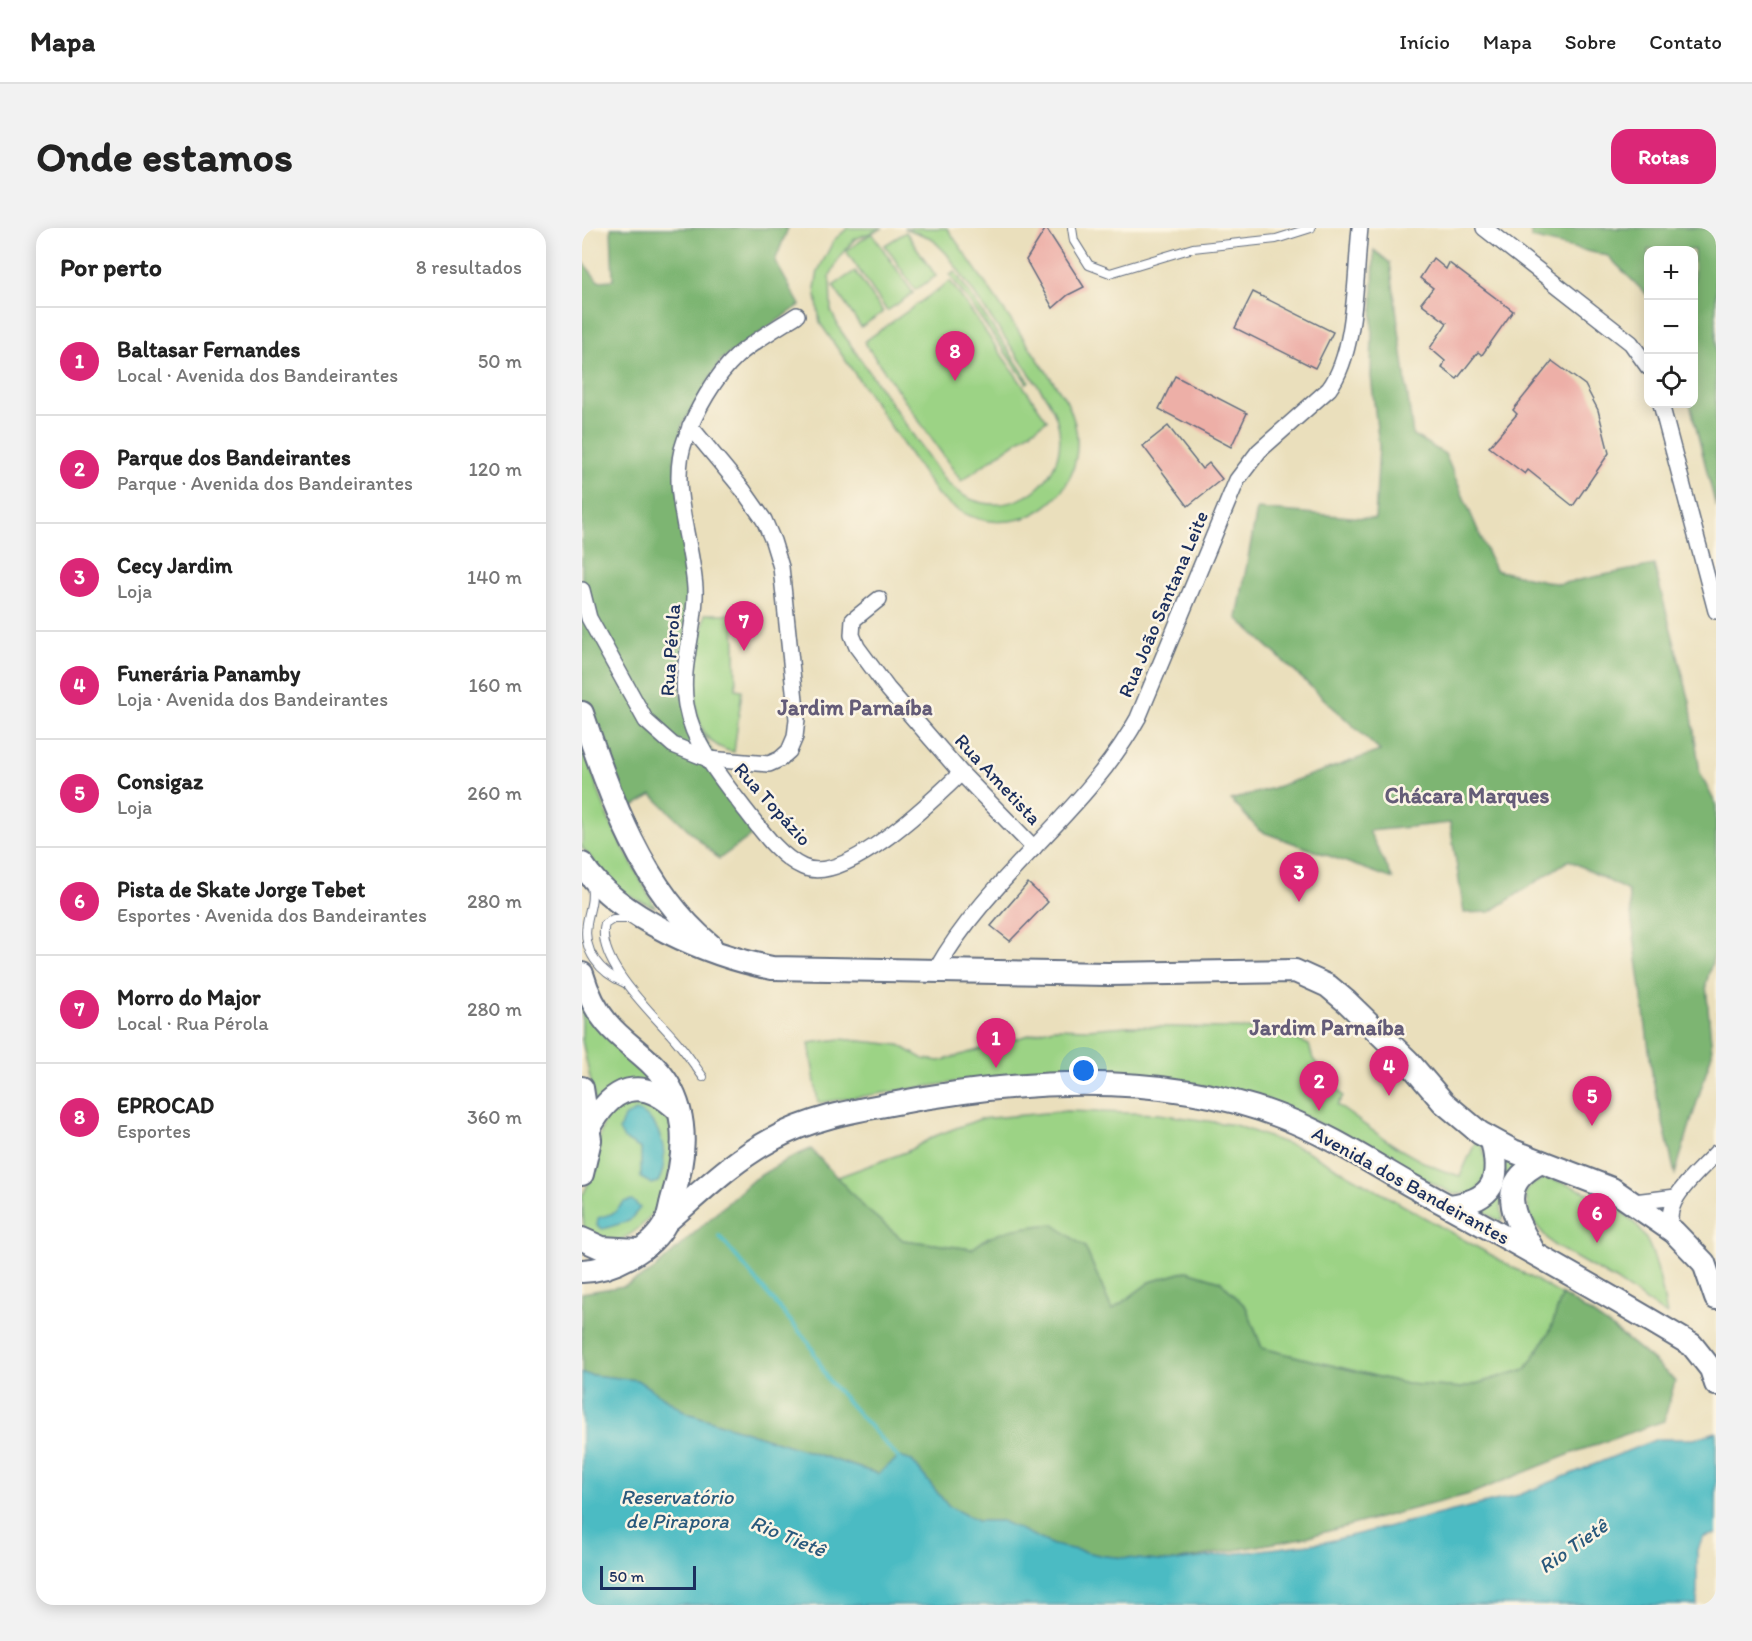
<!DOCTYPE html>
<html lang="pt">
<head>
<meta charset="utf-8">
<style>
	:root { --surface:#fff; --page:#f2f2f2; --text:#222; --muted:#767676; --line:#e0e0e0; --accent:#db2777 }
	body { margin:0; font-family:Itim,sans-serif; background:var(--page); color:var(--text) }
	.controls { position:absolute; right:18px; top:18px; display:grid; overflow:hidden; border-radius:12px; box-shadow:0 3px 15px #0003 }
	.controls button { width:54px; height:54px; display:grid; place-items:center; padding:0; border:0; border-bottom:2px solid var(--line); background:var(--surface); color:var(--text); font:30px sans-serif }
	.scale { position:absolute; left:18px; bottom:15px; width:96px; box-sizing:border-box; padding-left:6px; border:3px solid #1b2f5e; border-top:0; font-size:16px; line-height:21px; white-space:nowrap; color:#1b2f5e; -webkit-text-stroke:4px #fcf5e5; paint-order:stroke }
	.you { position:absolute; left:502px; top:843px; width:21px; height:21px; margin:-15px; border:4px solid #fff; border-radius:50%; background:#1a73e8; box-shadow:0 0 0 9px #1a73e833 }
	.badge { display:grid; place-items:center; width:39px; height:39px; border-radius:50%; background:var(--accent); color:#fff; font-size:20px; font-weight:700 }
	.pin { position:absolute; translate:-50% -50px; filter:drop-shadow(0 2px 3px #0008) }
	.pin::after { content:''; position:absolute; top:32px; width:21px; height:18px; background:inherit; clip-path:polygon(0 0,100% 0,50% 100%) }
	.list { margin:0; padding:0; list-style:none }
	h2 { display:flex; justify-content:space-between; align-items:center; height:78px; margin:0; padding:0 24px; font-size:26px }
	h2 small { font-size:20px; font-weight:400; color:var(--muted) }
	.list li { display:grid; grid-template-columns:39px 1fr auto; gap:18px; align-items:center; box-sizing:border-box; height:108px; padding:0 24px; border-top:2px solid var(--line) }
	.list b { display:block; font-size:22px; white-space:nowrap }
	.list p { margin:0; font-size:20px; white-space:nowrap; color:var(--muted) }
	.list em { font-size:20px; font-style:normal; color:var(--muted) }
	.icon { flex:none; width:33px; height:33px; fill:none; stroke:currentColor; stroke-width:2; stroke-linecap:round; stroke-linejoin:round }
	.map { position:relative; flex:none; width:1134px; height:1377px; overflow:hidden; border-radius:18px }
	header { display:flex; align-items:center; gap:36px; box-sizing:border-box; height:84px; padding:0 30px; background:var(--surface); border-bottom:2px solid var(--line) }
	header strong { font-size:28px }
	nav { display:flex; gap:33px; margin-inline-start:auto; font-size:21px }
	.intro { display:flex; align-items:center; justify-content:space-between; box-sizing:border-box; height:144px; padding:0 36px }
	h1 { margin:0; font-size:42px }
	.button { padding:15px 27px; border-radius:18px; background:var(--accent); color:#fff; font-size:21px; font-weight:700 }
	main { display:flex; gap:36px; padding:0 36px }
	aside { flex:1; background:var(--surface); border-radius:18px; box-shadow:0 3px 15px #0003 }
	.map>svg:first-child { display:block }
	.green { fill:#9cd385; stroke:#5c8172; stroke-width:1.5 }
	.forest { fill:#7db572; stroke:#4c7268; stroke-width:1.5 }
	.water { fill:#4cbbc3; stroke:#347590; stroke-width:1.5 }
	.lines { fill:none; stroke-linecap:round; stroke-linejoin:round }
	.stream { stroke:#4cbbc3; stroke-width:4 }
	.building { fill:#edafa7 }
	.lane-casing { stroke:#636d7f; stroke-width:10 }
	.street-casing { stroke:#636d7f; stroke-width:18 }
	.primary-casing { stroke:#636d7f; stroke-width:26 }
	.lane { stroke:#fff; stroke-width:8 }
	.street { stroke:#fff; stroke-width:15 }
	.primary { stroke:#fff; stroke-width:22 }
	.labels { text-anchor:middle; stroke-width:5; stroke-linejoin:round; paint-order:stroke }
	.street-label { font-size:20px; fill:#1b2f5e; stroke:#fcf5e5 }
	.water-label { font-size:21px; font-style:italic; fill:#2a597c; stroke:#fcf5e5 }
	.quarter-label { font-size:22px; font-weight:bold; fill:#645c78; stroke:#fcf5e5 }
</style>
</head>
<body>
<header>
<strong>Mapa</strong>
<nav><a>Início</a><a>Mapa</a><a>Sobre</a><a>Contato</a></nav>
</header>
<div class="intro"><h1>Onde estamos</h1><a class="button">Rotas</a></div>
<main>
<aside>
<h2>Por perto<small>8 resultados</small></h2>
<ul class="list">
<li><span class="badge">1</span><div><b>Baltasar Fernandes</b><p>Local · Avenida dos Bandeirantes</p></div><em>50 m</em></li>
<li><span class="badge">2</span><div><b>Parque dos Bandeirantes</b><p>Parque · Avenida dos Bandeirantes</p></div><em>120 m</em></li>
<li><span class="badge">3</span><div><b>Cecy Jardim</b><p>Loja</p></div><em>140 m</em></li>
<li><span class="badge">4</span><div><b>Funerária Panamby</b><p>Loja · Avenida dos Bandeirantes</p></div><em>160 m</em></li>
<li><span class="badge">5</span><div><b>Consigaz</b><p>Loja</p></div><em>260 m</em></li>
<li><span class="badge">6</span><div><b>Pista de Skate Jorge Tebet</b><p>Esportes · Avenida dos Bandeirantes</p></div><em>280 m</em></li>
<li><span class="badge">7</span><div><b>Morro do Major</b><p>Local · Rua Pérola</p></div><em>280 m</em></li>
<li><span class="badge">8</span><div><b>EPROCAD</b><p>Esportes</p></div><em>360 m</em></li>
</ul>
</aside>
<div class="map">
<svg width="1134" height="1377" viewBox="0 0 1134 1377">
	<rect width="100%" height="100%" fill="#fcf5e5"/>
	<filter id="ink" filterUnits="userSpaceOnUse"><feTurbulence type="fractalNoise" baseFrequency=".0167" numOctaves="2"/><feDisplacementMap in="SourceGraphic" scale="12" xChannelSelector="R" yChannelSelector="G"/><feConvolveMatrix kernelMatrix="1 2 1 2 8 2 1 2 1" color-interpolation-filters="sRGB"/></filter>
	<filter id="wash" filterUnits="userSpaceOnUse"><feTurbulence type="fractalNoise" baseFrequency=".008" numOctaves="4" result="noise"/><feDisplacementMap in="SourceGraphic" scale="24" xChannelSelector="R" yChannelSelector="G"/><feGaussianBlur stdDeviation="1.35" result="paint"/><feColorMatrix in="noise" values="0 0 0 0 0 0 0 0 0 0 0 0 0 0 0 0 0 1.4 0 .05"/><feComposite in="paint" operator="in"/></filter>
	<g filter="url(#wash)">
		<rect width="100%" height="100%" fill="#eadfbc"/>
		<g class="green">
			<path d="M266 0H301L273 11 258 28 248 48 249 83 259 103 360 249C416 316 511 247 466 172L365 26 349 10 322 0H365L484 172C529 261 427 336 355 266L238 95 233 60 236 43 252 12Z"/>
			<polygon points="324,4 354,48 333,62 303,17"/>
			<polygon points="290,5 331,65 305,83 264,23"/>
			<polygon points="273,43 301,84 279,99 251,58"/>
			<polygon points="373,44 447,153 445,155 368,47"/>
			<polygon points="368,53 465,192 379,253 282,114"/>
			<path d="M123 386H152L154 461 160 462 152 524C93 513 117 427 123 386Z"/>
			<polygon points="0,516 27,592 73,679 53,671 28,655 0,619"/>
			<polygon points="0,761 73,853 13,874 0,812"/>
			<path d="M545 798 693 801 727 817 731 831 761 868 755 877C792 903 833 937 878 948L895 911 900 916 907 944 893 965 871 966 725 889 677 868 572 849 375 854 236 875 227 815 259 811 317 817 341 831 358 833 471 800 506 801Z"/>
			<path d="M55 867 85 885C98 934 85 992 34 1014L2 1003 0 969 8 952 22 890Z"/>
			<polygon points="485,883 577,886 653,897 723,922 980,1067 968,1103 944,1141 880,1160 825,1156 680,1120 664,1079 638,1053 605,1043 568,1054 530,1082 503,1019 406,1009 390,1021 321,1012 283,980 253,950 324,924 353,908 398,891"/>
			<path d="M921 929 936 936C922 949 916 973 921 991L917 993 900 983Z"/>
			<path d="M962 950C978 952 992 959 1006 965 1070 991 1073 1026 1085 1087L1033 1052 971 1017 949 991 943 965 949 957Z"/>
		</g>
		<g class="forest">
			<polygon points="29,0 206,0 193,33 218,77 139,132 100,198 92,233 110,347 98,464 174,604 137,631 70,567 43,583 0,470 0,33 16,53 31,52"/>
			<polygon points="949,0 1134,0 1134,279 1108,176 1112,176 1112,22 1066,22 1066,68 1026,28 949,10"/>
			<polygon points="792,22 808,35 831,207 863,226 913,342 977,356 1072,337 1108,474 1118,545 1134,577 1134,720 1124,756 1130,825 1093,946 1071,852 1046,663 987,632 908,684 882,685 868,595 787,603 811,651 678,603 649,572 691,560 798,523 655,390 675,281 793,291 797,218 789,148"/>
			<path d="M229 921 283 980 321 1012 390 1021C415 1001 440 999 471 996L503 1019 530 1082 568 1054 605 1043 638 1053 664 1079 680 1120 825 1156 880 1160 944 1141 968 1103 980 1067C1022 1092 1058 1119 1093 1153L1082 1193 996 1223 888 1266 720 1310 587 1334 522 1328 471 1317 420 1293H395L366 1278 330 1233 317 1229 297 1246 105 1185 55 1152 0 1146V1065L42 1058 68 1045 172 951 206 931Z"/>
		</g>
		<g class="water">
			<path d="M54 883C80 890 89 932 76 954L70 956 59 950V921L42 911 37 902 42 889Z"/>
			<polygon points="50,972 58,980 47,993 21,1001 15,998 16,990 32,985 42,974"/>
			<polygon points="0,1146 55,1152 105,1185 296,1246 317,1229 330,1233 366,1278 395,1293 420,1293 471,1317 522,1328 587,1334 743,1314 937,1267 1075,1211 1112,1211 1134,1204 1134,1306 1122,1309 1115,1321 1115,1377 0,1377"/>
		</g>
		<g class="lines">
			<polyline class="stream" points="137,1008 227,1115 247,1153 319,1233"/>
		</g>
		<g id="blocks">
			<g class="building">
				<polygon points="464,0 502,59 486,67 471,80 444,32"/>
				<polygon points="851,30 864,41 867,35 931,83 900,127 896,124 875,151 860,140 863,133 848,120 865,95 839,75 851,60 838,50"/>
				<polygon points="671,64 751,104 733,140 653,100"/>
				<polygon points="970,133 1003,157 1016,182 1027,225 991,278 946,242 943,246 907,219 935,186 931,182"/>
				<polygon points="593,148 665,185 649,219 577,181"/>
				<polygon points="586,198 620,241 627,235 640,251 606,278 561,218"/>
				<polygon points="446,655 466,674 428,713 409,698"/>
			</g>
		</g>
	</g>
	<g filter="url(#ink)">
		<use href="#blocks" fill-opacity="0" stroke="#636d7f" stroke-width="1.5"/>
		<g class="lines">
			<g class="lane-casing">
				<g id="lane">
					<polyline points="490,0 492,13 507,37 528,45 611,20 694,11 729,0"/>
					<path d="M9 658C12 672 7 682 5 695 0 723 18 745 43 755"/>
					<path d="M49 691H31L23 696C13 732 69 784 90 808 102 821 111 835 121 849"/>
				</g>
			</g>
			<g class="street-casing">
				<g id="street">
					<polyline points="902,0 1049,115 1066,139"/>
					<path d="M215 87C195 100 173 112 155 128 133 148 113 184 103 212 86 258 110 312 113 360 115 399 97 438 104 477 111 516 137 548 161 579 177 599 196 628 221 639 263 658 351 572 379 545"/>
					<polyline points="1079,176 1134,383"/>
					<polyline points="0,362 7,390 64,493 91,517 126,531 187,536 198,531 207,523 213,509 215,491 199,339 191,313 182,292 161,262 108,198"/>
					<polyline points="297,371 271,392 270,407 275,419 306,461 379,545 452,620"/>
					<path d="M354 742C407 647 503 586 556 490L655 252 677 223 747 161C775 123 773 47 778 0"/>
					<polyline points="1052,974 1094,969"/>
					<path d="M1092 1004C1075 976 1116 945 1134 925"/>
				</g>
			</g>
			<g class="primary-casing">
				<g id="primary">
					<path d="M0 485C28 567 59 660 128 717"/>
					<path d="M0 636C35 690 129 728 190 740L526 746 713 743 746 758 765 774 826 833 861 874 898 905 931 923 1030 961 1092 1004 1122 1035 1134 1070"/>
					<path d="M0 746C5 763 13 781 25 795 43 817 71 831 86 856 108 892 102 934 90 972 88 979 87 988 84 994 70 1022 30 1042 0 1043"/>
					<polyline points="0,860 8,912 0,946"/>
					<path d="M7 901C30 858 59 847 96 882"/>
					<path d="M868 978C911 972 920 953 910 913"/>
					<path d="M84 994C118 965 151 932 191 911 227 891 269 883 309 876 433 852 580 842 700 889 745 906 788 934 830 958 924 1009 1018 1062 1110 1117L1129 1141 1134 1156"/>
					<polyline points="0,1011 20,1020 55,1022"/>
					<path d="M952 1024C932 989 912 957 959 934"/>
				</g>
			</g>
			<use href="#lane" class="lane"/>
			<use href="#street" class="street"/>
			<use href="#primary" class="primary"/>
		</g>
	</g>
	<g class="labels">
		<g class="street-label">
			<text transform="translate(581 376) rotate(-67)" y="7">Rua João Santana Leite</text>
			<text transform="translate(88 422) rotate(-86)" y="7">Rua Pérola</text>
			<text transform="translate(416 551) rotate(47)" y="7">Rua Ametista</text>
			<text transform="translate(191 576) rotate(48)" y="7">Rua Topázio</text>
			<text transform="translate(829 957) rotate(29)" y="7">Avenida dos Bandeirantes</text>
		</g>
		<g class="water-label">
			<text x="95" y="1276">Reservatório<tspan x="95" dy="24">de Pirapora</tspan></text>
			<text transform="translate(206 1308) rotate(22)" y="7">Rio Tietê</text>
			<text transform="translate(991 1318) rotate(-35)" y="7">Rio Tietê</text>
		</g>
		<g class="quarter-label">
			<text x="273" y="487">Jardim Parnaíba</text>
			<text x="885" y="575">Chácara Marques</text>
			<text x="745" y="807">Jardim Parnaíba</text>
		</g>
	</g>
</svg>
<div class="controls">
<button>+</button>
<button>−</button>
<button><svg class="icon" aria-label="locate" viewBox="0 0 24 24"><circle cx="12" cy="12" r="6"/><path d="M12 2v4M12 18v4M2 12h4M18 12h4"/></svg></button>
</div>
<div class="scale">50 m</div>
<div class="you"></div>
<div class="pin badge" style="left:414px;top:840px">1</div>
<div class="pin badge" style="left:737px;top:883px">2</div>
<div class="pin badge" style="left:717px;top:674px">3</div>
<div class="pin badge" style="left:807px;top:868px">4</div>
<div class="pin badge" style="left:1010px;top:898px">5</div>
<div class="pin badge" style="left:1015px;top:1015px">6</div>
<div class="pin badge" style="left:162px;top:423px">7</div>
<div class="pin badge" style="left:373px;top:153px">8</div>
</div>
</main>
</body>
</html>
